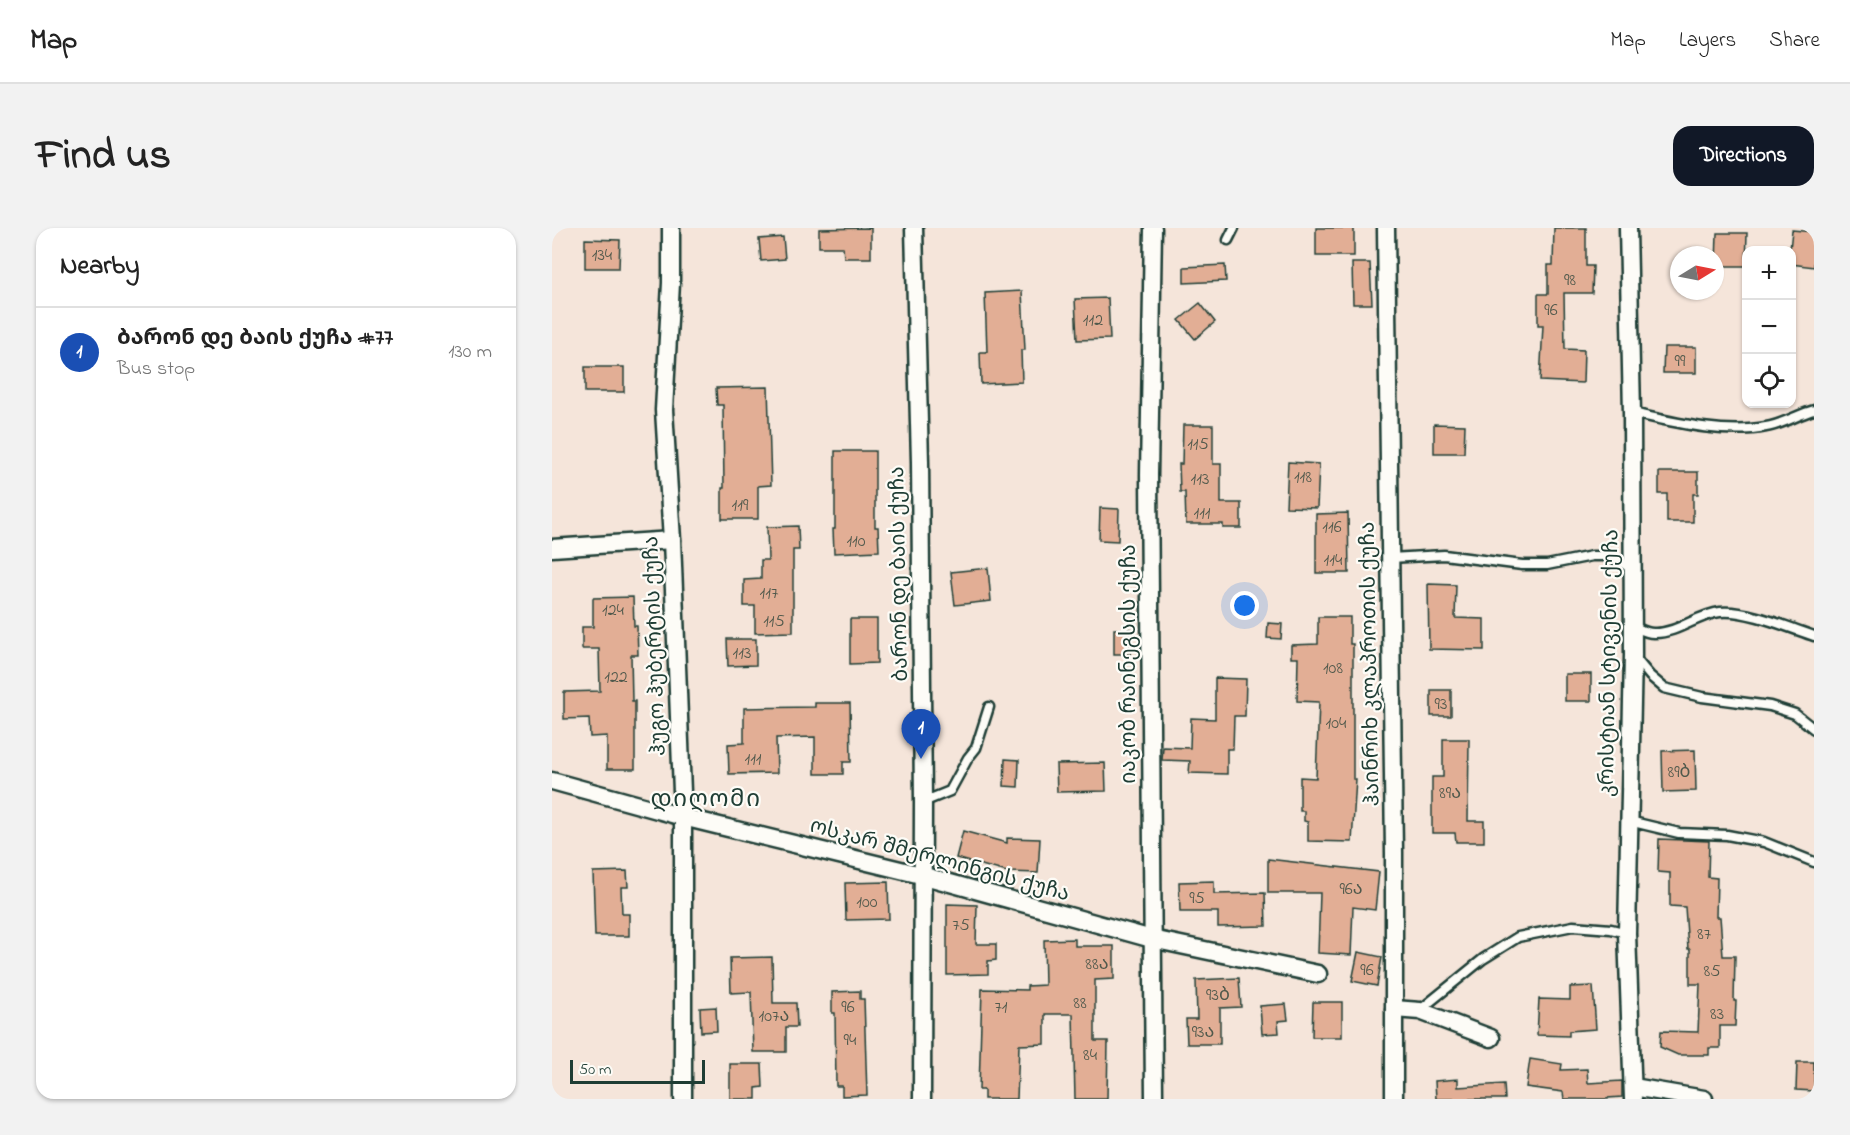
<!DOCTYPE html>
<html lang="en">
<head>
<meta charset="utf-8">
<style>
	:root { --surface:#fff; --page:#f2f2f2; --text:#222; --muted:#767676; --line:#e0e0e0; --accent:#111827 }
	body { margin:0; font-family:"Indie Flower","Noto Sans Georgian",sans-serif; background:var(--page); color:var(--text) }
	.controls { position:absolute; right:18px; top:18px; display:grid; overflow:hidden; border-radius:12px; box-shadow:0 2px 4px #0004 }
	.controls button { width:54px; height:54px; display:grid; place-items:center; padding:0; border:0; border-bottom:2px solid var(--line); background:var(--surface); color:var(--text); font:30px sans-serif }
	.compass { position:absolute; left:1118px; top:18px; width:54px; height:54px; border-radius:50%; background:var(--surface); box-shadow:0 2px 4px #0004; rotate:80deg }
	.scale { position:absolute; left:18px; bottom:15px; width:135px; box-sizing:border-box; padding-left:6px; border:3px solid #1f3d34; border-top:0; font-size:16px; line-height:21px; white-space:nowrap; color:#1f3d34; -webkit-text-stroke:4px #fdfcf7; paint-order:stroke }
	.you { position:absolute; left:693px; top:378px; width:21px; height:21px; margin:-15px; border:4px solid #fff; border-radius:50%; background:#1a73e8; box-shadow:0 0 0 9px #1a73e833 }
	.badge { display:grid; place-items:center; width:39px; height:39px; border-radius:50%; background:var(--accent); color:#fff; font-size:20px; font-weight:700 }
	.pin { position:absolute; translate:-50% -50px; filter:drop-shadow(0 2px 3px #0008) }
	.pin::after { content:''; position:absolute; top:32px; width:21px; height:18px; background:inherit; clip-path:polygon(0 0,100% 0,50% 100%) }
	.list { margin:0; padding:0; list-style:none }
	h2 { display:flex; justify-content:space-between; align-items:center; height:78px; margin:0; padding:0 24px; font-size:26px }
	h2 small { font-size:20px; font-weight:400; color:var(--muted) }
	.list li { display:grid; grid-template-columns:39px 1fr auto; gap:18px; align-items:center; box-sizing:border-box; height:90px; padding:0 24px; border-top:2px solid var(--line) }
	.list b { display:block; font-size:22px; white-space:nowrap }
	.list p { margin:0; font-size:20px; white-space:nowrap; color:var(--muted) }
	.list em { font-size:20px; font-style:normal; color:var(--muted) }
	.icon { flex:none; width:33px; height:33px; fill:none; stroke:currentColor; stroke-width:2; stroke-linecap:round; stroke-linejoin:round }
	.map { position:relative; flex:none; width:1262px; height:871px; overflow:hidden; border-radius:18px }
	header { display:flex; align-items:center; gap:36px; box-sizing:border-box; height:84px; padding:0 30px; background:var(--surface); border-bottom:2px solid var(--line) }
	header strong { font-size:28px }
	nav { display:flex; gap:33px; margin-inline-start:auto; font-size:21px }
	.intro { display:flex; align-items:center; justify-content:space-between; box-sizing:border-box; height:144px; padding:0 36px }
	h1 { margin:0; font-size:42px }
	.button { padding:15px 27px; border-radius:18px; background:var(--accent); color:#fff; font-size:21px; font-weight:700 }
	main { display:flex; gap:36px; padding:0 36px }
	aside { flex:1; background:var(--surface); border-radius:18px; box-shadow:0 2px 4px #0004 }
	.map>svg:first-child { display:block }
	.building { fill:#e2ae95; stroke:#1f3d34; stroke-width:1.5 }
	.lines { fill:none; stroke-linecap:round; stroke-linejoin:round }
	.lane-casing { stroke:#1f3d34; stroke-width:13 }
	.street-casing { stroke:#1f3d34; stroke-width:21 }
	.lane { stroke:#fdfcf7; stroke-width:8 }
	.street { stroke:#fdfcf7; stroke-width:16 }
	.labels { text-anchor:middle; stroke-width:4.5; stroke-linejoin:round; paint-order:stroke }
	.number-label { font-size:18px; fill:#50594c }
	.street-label { font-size:21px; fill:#1f3d34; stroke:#fdfcf7 }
	.quarter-label { font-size:24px; letter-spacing:1.5px; fill:#1f3d34; stroke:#fdfcf7 }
</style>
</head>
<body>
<header>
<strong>Map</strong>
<nav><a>Map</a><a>Layers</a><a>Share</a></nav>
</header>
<div class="intro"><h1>Find us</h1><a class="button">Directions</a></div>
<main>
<aside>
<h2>Nearby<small></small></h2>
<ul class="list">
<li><span class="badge" style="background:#1a4fb4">1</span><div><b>ბარონ დე ბაის ქუჩა #77</b><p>Bus stop</p></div><em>130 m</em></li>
</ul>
</aside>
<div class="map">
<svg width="1262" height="871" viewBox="0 0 1262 871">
	<rect width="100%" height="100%" fill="#f5e5da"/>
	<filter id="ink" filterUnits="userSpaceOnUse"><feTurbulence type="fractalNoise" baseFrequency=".0167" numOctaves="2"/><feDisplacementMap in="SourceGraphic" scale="12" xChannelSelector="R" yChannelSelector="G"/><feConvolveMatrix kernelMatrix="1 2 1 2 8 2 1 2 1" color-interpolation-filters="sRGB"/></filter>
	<g filter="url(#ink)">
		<g class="building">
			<polygon points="319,0 319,30 292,30 291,19 267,19 267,1"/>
			<rect x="764" y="0" width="38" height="28"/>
			<polygon points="1002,0 1034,0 1034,38 1041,38 1040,65 1012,65 1013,121 1032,122 1031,155 988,153 991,97 986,97 986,66 996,66 996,37 1001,37"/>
			<polygon points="1240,2 1262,4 1262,39 1239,36 1239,22 1238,22"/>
			<polygon points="1165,5 1195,5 1194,38 1164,38"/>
			<polygon points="231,9 233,31 209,33 207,11"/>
			<polygon points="33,11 68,12 67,40 33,40"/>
			<polygon points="800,35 818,35 820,76 801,76"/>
			<polygon points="673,37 674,53 632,55 632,39"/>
			<polygon points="470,63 473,122 469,122 470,154 429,156 428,124 435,124 433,65"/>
			<polygon points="556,70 558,111 525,112 523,71"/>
			<polygon points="648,75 663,94 643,111 627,92"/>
			<polygon points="1112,119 1144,119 1144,145 1111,145"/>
			<rect x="33" y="139" width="39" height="25"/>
			<polygon points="216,159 219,257 206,258 206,291 170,291 170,260 172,260 171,177 165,177 164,160"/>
			<polygon points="882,196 913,197 912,225 882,225"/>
			<polygon points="631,197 661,197 661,236 669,236 669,275 689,275 689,300 671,300 671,296 634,296 633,264 628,264 627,236 630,236"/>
			<polygon points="283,223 323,223 323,299 326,299 327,323 282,325 281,301 283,301"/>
			<polygon points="736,234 767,236 765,280 734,279"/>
			<polygon points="1107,244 1146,244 1146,266 1141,266 1141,294 1115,294 1115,266 1107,266"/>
			<polygon points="548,280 567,281 566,313 547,312"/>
			<polygon points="796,285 797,345 764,345 764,286"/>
			<polygon points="246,298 247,322 241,322 241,404 203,405 203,378 192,378 192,352 209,351 209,332 216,332 215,299"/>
			<polygon points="436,340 439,373 403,377 399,344"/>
			<polygon points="876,356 904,357 903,390 932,391 932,422 877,421"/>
			<polygon points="81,369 82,398 85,398 86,427 79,427 80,473 83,473 83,541 55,541 55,508 38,509 37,490 12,491 12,464 48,463 47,421 30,421 30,399 41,399 41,370"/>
			<polygon points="766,389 798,389 798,416 801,416 801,551 804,551 800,614 756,613 756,594 752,593 752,583 748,583 748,549 764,550 767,474 745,473 746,430 739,430 739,417 766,416"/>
			<polygon points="298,391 325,391 325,435 298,436"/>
			<polygon points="716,395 730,396 729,411 715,410"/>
			<polygon points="562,401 578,401 579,426 562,426"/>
			<polygon points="175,411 204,411 204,437 176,438"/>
			<rect x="1013" y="446" width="26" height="27"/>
			<polygon points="663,450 694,451 693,488 682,488 681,521 675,521 675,546 637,545 638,533 610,532 611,519 638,520 639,490 663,491"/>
			<rect x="879" y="462" width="20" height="26"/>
			<polygon points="263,475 298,475 299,534 291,534 291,546 263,546 263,509 224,510 225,545 177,546 176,516 192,515 192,480 263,479"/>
			<polygon points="891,511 917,511 916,593 932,593 932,614 904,614 903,605 880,605 880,549 891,549"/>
			<polygon points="1143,522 1144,563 1111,564 1110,523"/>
			<polygon points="453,531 467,532 466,559 452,558"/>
			<polygon points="553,535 554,563 505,564 504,536"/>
			<polygon points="411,603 455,615 455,610 488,611 486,645 455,644 404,630"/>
			<polygon points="1107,611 1157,613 1156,649 1165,650 1164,689 1168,689 1171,728 1183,728 1182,773 1184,773 1183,798 1168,798 1168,820 1157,820 1157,827 1126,827 1108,819 1109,803 1146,804 1148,756 1138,756 1138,721 1136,721 1133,679 1118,678 1118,645 1106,644"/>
			<polygon points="716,631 827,644 823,682 801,679 799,727 766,725 768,665 716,665"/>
			<polygon points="75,643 76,659 69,659 70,686 77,686 77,708 43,708 41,644"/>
			<polygon points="662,653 662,666 713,665 714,698 666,699 666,684 628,684 627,654"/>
			<polygon points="336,654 337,691 294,692 293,655"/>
			<polygon points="395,676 425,677 424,716 444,716 444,732 436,733 436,746 395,747"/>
			<polygon points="523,711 523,718 562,718 562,751 543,752 543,813 556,813 555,871 523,871 521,786 493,786 493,816 467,817 465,871 432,871 432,862 427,862 430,761 475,762 475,758 493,757 492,712"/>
			<polygon points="806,724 830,729 825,758 800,753"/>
			<polygon points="220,729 221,775 244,775 245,799 234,799 234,824 201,824 199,764 179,765 178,730"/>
			<polygon points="687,750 689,779 668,780 668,816 635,816 634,791 645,791 644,752"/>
			<polygon points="1041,758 1044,801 1017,803 1017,808 985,807 987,771 1018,772 1018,759"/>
			<polygon points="308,763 308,771 312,771 315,867 290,868 290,858 284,858 283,785 280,785 280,764"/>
			<polygon points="761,774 790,774 790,809 760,809"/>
			<polygon points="734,776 736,792 726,793 727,805 710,806 708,778"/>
			<polygon points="164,779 165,803 149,804 148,780"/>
			<polygon points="978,831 1010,836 1009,842 1035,841 1036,855 1070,853 1070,869 1056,870 1056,871 1012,871 1011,864 974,859"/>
			<polygon points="1245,834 1262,834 1262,863 1244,862"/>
			<polygon points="178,836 210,836 211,859 204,860 204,871 178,871"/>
			<polygon points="906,851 906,859 952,856 953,871 884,871 883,853"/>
		</g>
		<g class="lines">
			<g class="lane-casing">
				<g id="lane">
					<polyline points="676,12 682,0"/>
					<path d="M1080 185C1121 194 1172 207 1214 199 1229 197 1247 186 1262 182"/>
					<polyline points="838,330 892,327 970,337 995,337 1040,328 1052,328 1065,332 1080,341"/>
					<path d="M1081 398C1088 401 1095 406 1103 405 1126 405 1145 387 1168 384 1193 381 1238 400 1262 408"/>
					<polyline points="1083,430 1098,448 1112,460 1150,469 1218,478 1243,486 1262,501"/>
					<polyline points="371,574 398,563 416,530 424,520 437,479"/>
					<polyline points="1077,593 1127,605 1175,607 1212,614 1262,634"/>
					<polyline points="868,782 931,731 966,709 1021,698 1059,701 1075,705"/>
				</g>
			</g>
			<g class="street-casing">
				<g id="street">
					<polyline points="119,0 119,55 112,182 120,312 131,589 131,871"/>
					<polyline points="362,0 368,234 371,574 370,871"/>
					<polyline points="601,0 597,247 602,871"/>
					<polyline points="834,0 842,625 842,871"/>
					<polyline points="1076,0 1080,185 1081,427 1075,705 1081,871"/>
					<polyline points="0,320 120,312"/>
					<polyline points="0,553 131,589 369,647 600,711 766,746"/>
					<polyline points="842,781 868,783 939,810"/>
					<polyline points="1081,859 1152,871"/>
				</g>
			</g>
			<use href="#lane" class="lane"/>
			<use href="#street" class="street"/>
		</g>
	</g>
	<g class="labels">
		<g class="number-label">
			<text x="50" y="32">134</text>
			<text x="1018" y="57">98</text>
			<text x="999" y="87">96</text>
			<text x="541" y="97">112</text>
			<text x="1128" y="138">99</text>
			<text x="646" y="221">115</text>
			<text x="751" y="254">118</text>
			<text x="648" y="256">113</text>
			<text x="188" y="282">119</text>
			<text x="650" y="290">111</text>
			<text x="780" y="304">116</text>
			<text x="304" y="318">110</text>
			<text x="781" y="337">114</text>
			<text x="217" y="370">117</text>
			<text x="61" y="387">124</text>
			<text x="222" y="398">115</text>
			<text x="190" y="430">113</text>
			<text x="781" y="445">108</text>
			<text x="64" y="454">122</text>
			<text x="889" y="481">93</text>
			<text x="784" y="500">104</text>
			<text x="201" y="536">111</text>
			<text x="1127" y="549">89ბ</text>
			<text x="898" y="570">89ა</text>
			<text x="799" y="666">96ა</text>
			<text x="645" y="675">95</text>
			<text x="315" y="679">100</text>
			<text x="409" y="702">75</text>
			<text x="1152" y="711">87</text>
			<text x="545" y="741">88ა</text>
			<text x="815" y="747">96</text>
			<text x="1160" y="748">85</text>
			<text x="666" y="772">93ბ</text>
			<text x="528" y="780">88</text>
			<text x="296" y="784">96</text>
			<text x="449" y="784">71</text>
			<text x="1165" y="791">83</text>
			<text x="222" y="793">107ა</text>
			<text x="651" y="809">93ა</text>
			<text x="298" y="817">94</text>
			<text x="538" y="832">84</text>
		</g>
		<g class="street-label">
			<text transform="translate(346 346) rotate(-91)" y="7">ბარონ დე ბაის ქუჩა</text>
			<text transform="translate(102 418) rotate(-92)" y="7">ჰუგო ჰუბერტის ქუჩა</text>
			<text transform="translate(1056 435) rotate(-89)" y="7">კრისტიან სტივენის ქუჩა</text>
			<text transform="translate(576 436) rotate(-90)" y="7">იაკობ რაინეგსის ქუჩა</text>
			<text transform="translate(817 436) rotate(-91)" y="7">ჰაინრიხ კლაპროთის ქუჩა</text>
			<text transform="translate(388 631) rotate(15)" y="7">ოსკარ შმერლინგის ქუჩა</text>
		</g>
		<g class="quarter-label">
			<text x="154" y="578">დიღომი</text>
		</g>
	</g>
</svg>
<div class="controls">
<button>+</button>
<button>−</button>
<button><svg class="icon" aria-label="locate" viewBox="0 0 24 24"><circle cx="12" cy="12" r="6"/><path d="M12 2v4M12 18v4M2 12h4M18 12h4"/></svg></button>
</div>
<svg class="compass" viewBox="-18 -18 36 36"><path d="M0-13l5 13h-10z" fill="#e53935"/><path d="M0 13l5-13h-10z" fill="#767676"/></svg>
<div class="scale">50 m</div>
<div class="you"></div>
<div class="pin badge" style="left:369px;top:531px;background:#1a4fb4">1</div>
</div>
</main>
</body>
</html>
